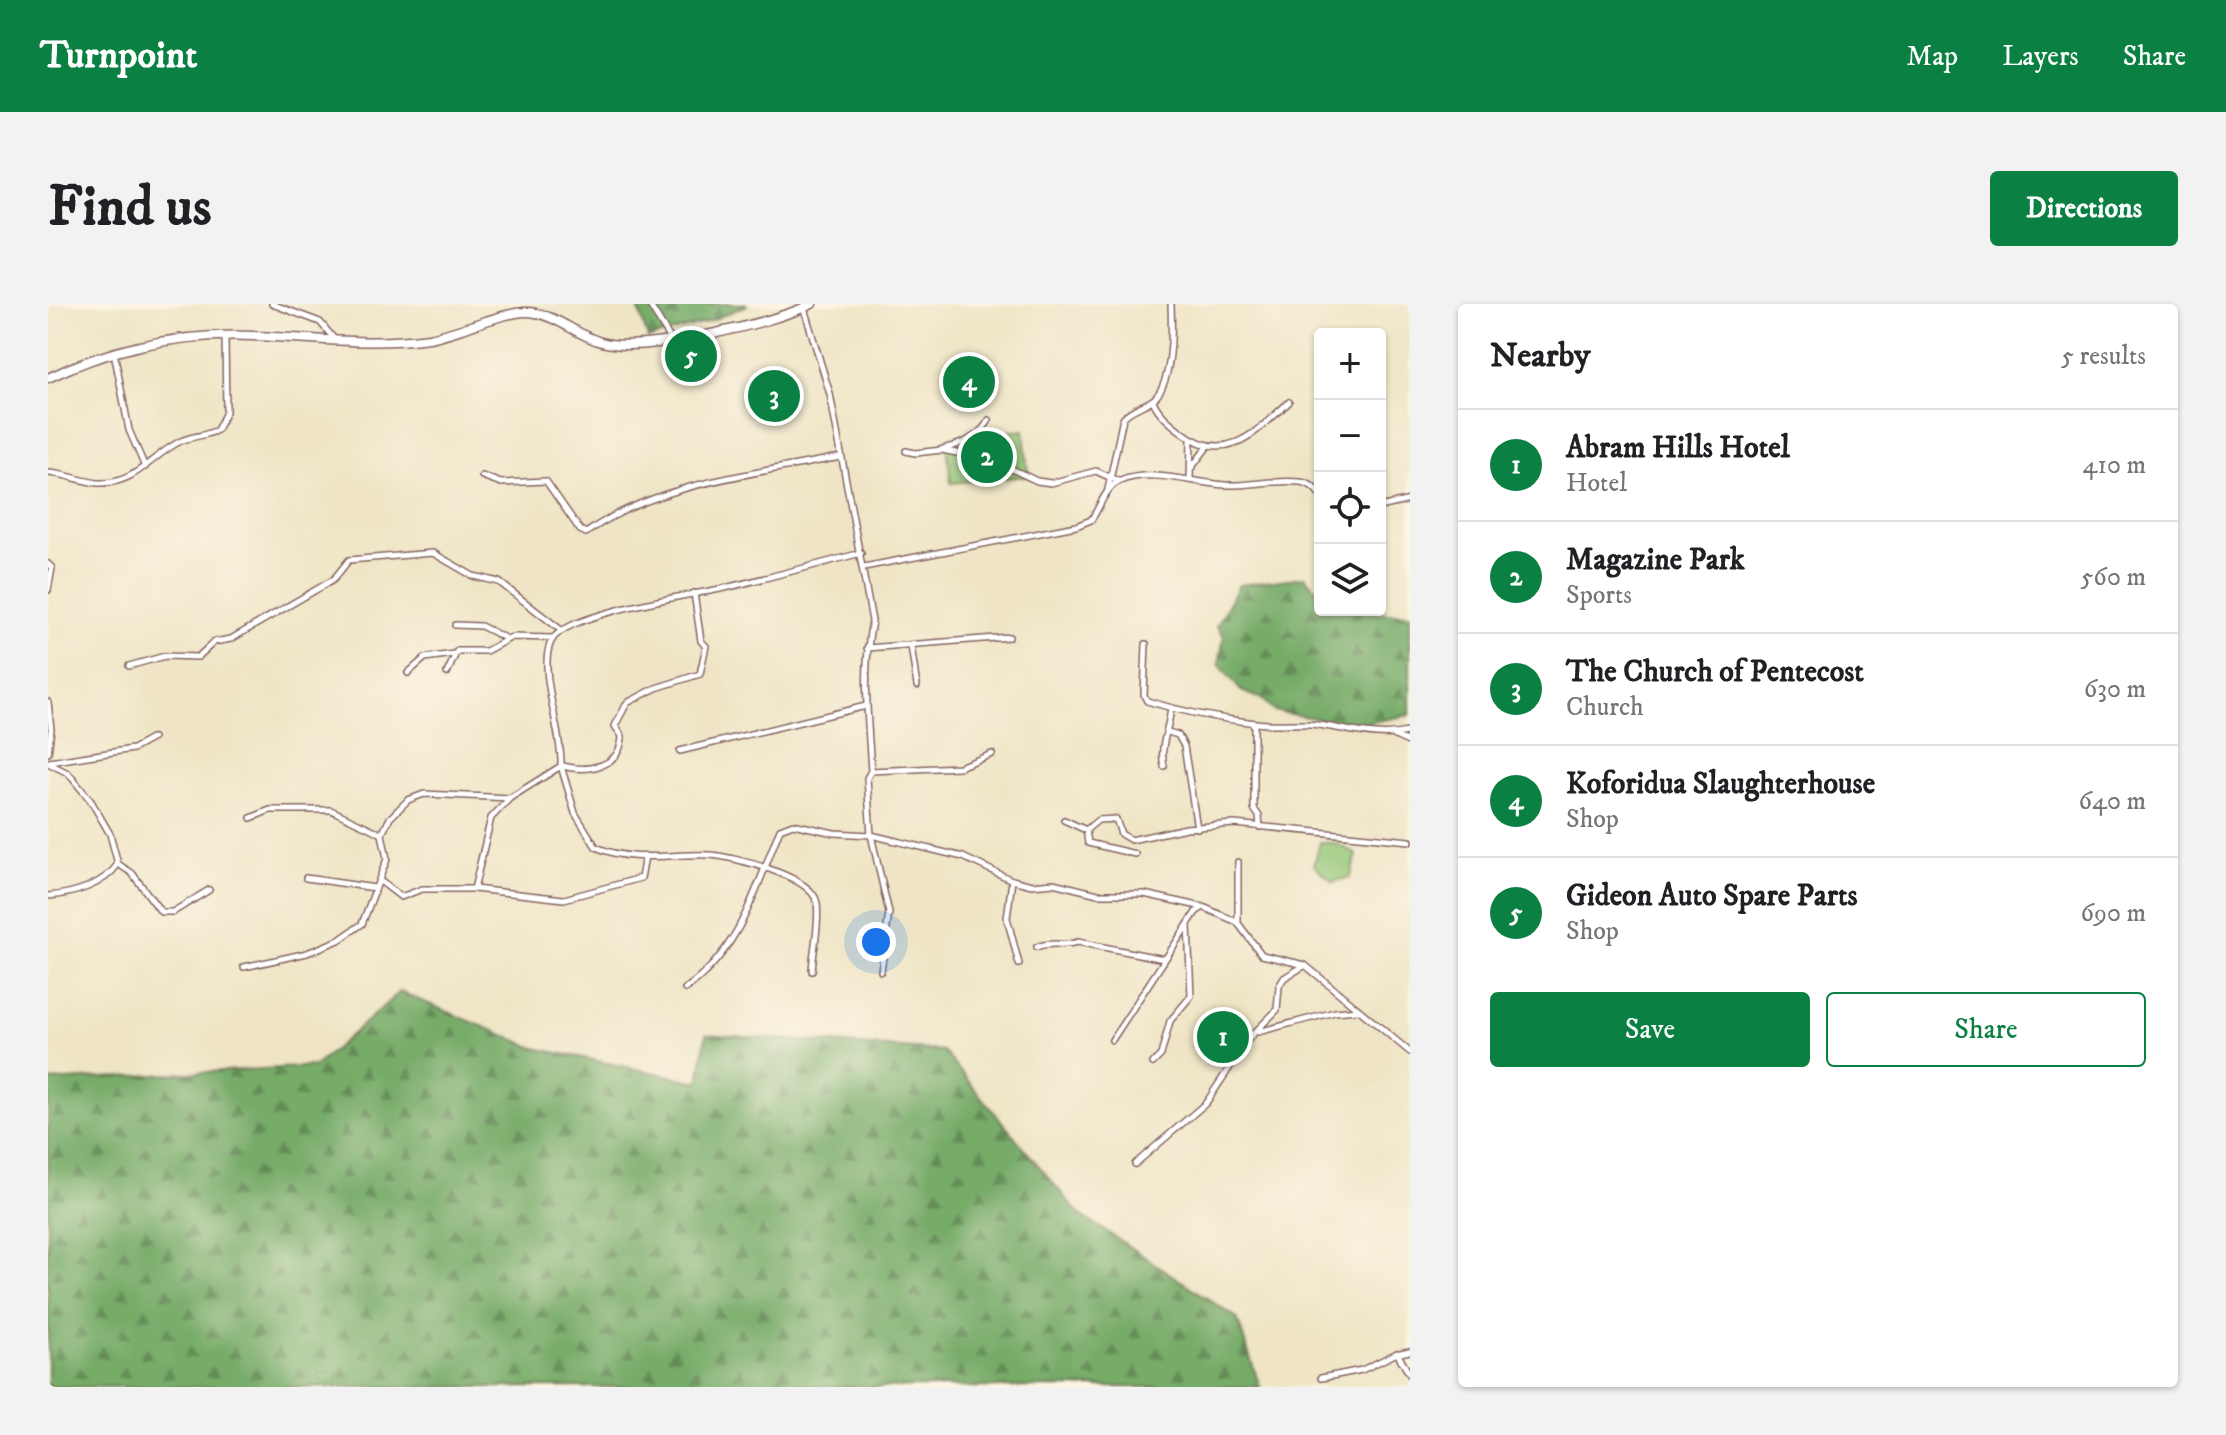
<!DOCTYPE html>
<html lang="en">
<head>
<meta charset="utf-8">
<style>
	:root { --surface:#fff; --page:#f2f2f2; --text:#202124; --muted:#757577; --line:#e0e0e0; --accent:#0b8043 }
	body { margin:0; font-family:"IM FELL DW Pica",serif; background:var(--page); color:var(--text) }
	.controls { position:absolute; right:24px; top:24px; display:grid; overflow:hidden; border-radius:8px; box-shadow:0 2px 6px #0004 }
	.controls button { width:72px; height:72px; display:grid; place-items:center; padding:0; border:0; border-bottom:2px solid var(--line); background:var(--surface); color:var(--text); font:40px sans-serif }
	.you { position:absolute; left:828px; top:638px; width:28px; height:28px; margin:-20px; border:6px solid #fff; border-radius:50%; background:#1a73e8; box-shadow:0 0 0 12px #1a73e833 }
	.badge { display:grid; place-items:center; width:52px; height:52px; border-radius:50%; background:var(--accent); color:#fff; font-size:26px; font-weight:700 }
	.pin { position:absolute; translate:-50% -50%; border:4px solid #fff; box-shadow:0 2px 8px #0006 }
	.list { margin:0; padding:0; list-style:none }
	h2 { display:flex; justify-content:space-between; align-items:center; height:104px; margin:0; padding:0 32px; font-size:34px }
	h2 small { font-size:26px; font-weight:400; color:var(--muted) }
	.list li { display:grid; grid-template-columns:52px 1fr auto; gap:24px; align-items:center; box-sizing:border-box; height:112px; padding:0 32px; border-top:2px solid var(--line) }
	.list b { display:block; font-size:30px; white-space:nowrap }
	.list p { margin:0; font-size:26px; white-space:nowrap; color:var(--muted) }
	.list em { font-size:26px; font-style:normal; color:var(--muted) }
	.actions { display:flex; gap:16px; padding:24px 32px }
	.actions a { flex:1; padding:18px 0; border:2px solid var(--accent); border-radius:8px; text-align:center; font-size:28px; color:var(--accent) }
	.actions .main { background:var(--accent); color:#fff }
	.icon { flex:none; width:44px; height:44px; fill:none; stroke:currentColor; stroke-width:2; stroke-linecap:round; stroke-linejoin:round }
	.map { position:relative; flex:none; width:1362px; height:1083px; overflow:hidden; border-radius:8px }
	header { display:flex; align-items:center; gap:48px; box-sizing:border-box; height:112px; padding:0 40px; background:var(--accent); color:#fff }
	header strong { font-size:38px }
	nav { display:flex; gap:44px; margin-inline-start:auto; font-size:28px }
	.intro { display:flex; align-items:center; justify-content:space-between; box-sizing:border-box; height:192px; padding:0 48px }
	h1 { margin:0; font-size:56px }
	.button { padding:20px 36px; border-radius:8px; background:var(--accent); color:#fff; font-size:28px; font-weight:700 }
	main { display:flex; gap:48px; padding:0 48px }
	aside { flex:1; background:var(--surface); border-radius:8px; box-shadow:0 2px 6px #0004 }
	.map>svg:first-child { display:block }
	.green { fill:#93c677; stroke:#6e7251; stroke-width:2 }
	.forest { fill:url(#forest-firs); stroke:#60654a; stroke-width:2 }
	.lines { fill:none; stroke-linecap:round; stroke-linejoin:round }
	.minor-casing { stroke:#846461; stroke-width:8 }
	.primary-casing { stroke:#846461; stroke-width:11 }
	.minor { stroke:#fff; stroke-width:5 }
	.primary { stroke:#fff; stroke-width:8 }
</style>
</head>
<body>
<header>
<strong>Turnpoint</strong>
<nav><a>Map</a><a>Layers</a><a>Share</a></nav>
</header>
<div class="intro"><h1>Find us</h1><a class="button">Directions</a></div>
<main>
<div class="map">
<svg width="1362" height="1083" viewBox="0 0 1362 1083">
	<defs>
		<pattern id="forest-firs" width="22" height="20" patternUnits="userSpaceOnUse" patternTransform="scale(2)"><rect width="22" height="20" fill="#76ab68"/><path d="M5 1l3.5 6h-7zM16 11l3.5 6h-7z" fill="#638b56"/></pattern>
	</defs>
	<rect width="100%" height="100%" fill="#fcf5e5"/>
	<filter id="ink" filterUnits="userSpaceOnUse"><feTurbulence type="fractalNoise" baseFrequency=".0125" numOctaves="2"/><feDisplacementMap in="SourceGraphic" scale="16" xChannelSelector="R" yChannelSelector="G"/><feConvolveMatrix kernelMatrix="1 2 1 2 8 2 1 2 1" color-interpolation-filters="sRGB"/></filter>
	<filter id="wash" filterUnits="userSpaceOnUse"><feTurbulence type="fractalNoise" baseFrequency=".006" numOctaves="4" result="noise"/><feDisplacementMap in="SourceGraphic" scale="32" xChannelSelector="R" yChannelSelector="G"/><feGaussianBlur stdDeviation="1.8" result="paint"/><feColorMatrix in="noise" values="0 0 0 0 0 0 0 0 0 0 0 0 0 0 0 0 0 1.4 0 .05"/><feComposite in="paint" operator="in"/></filter>
	<g filter="url(#wash)">
		<rect width="100%" height="100%" fill="#efe5c6"/>
		<g class="green">
			<polygon points="976,126 980,172 903,179 898,134"/>
			<polygon points="1272,538 1287,539 1309,551 1302,573 1285,578 1266,561"/>
		</g>
		<g class="forest">
			<polygon points="589,0 698,0 699,1 660,18 600,35"/>
			<polygon points="1256,273 1272,290 1272,306 1362,310 1362,411 1319,419 1289,418 1226,407 1214,395 1193,387 1171,360 1176,332 1169,322 1191,281"/>
			<polygon points="352,688 487,744 651,778 658,730 895,747 1030,909 1189,1014 1212,1083 0,1083 0,777 267,762"/>
		</g>
	</g>
	<g filter="url(#ink)">
		<g class="lines">
			<g class="minor-casing">
				<g id="minor">
					<polyline points="224,0 272,18 287,36"/>
					<polyline points="601,0 622,34"/>
					<path d="M756 4 782 90 824 317C814 367 820 416 823 467L819 474 823 531 841 609 833 667"/>
					<polyline points="66,48 81,126 97,163"/>
					<path d="M1105 96C1109 109 1123 120 1134 128 1178 162 1208 128 1241 98"/>
					<path d="M895 145C914 140 931 134 941 116"/>
					<polyline points="858,147 867,149 894,146 947,157 989,177 1003,179 1048,167 1070,177"/>
					<polyline points="1144,163 1160,142"/>
					<path d="M0 169C18 170 33 177 50 179 88 181 103 151 133 137 144 132 158 132 169 126L178 108 177 32"/>
					<path d="M434 172 453 179 498 177 532 226 538 229C609 178 709 170 792 153"/>
					<polyline points="1142,176 1143,135"/>
					<path d="M1060 185 1075 114C1083 104 1098 102 1107 94 1125 76 1124 24 1123 0"/>
					<polyline points="1332,203 1362,196"/>
					<polyline points="0,260 4,264 0,286"/>
					<path d="M816 263 1028 222 1043 216C1052 204 1057 183 1072 177 1103 164 1145 179 1177 181 1202 182 1227 175 1252 178 1262 179 1267 184 1272 191"/>
					<polyline points="407,321 433,322 459,335"/>
					<path d="M1098 340 1096 391 1099 397C1135 408 1172 415 1208 419 1229 422 1250 418 1270 421 1300 425 1333 436 1362 427"/>
					<polyline points="863,342 869,382"/>
					<polyline points="819,344 961,333"/>
					<polyline points="81,362 117,352 150,353 166,338 183,335 285,276 301,256 385,249 425,272 451,278 513,326"/>
					<polyline points="360,369 377,354 406,350"/>
					<polyline points="399,369 409,347 438,347 464,333 504,334"/>
					<polyline points="0,398 3,425 0,449"/>
					<polyline points="1206,419 1206,505 1211,512 1212,523"/>
					<polyline points="1120,428 1130,431 1136,442 1149,524"/>
					<polyline points="1347,432 1362,439"/>
					<polyline points="632,447 818,402"/>
					<polyline points="1,458 85,445 105,434"/>
					<polyline points="0,459 20,469 43,497 62,530 70,560 84,569 113,608 125,608 161,586"/>
					<path d="M513 462 527 509 548 543C586 560 622 549 662 551 686 553 765 572 769 599 772 620 765 646 764 667"/>
					<path d="M514 462C539 468 573 464 574 432L567 422 579 399 608 384 652 370 658 342 653 337 646 289"/>
					<path d="M1116 462C1111 443 1121 424 1123 404"/>
					<polyline points="823,467 911,463 944,450"/>
					<polyline points="203,514 222,506 283,506 334,530"/>
					<polyline points="1016,516 1038,526 1050,516 1068,515 1073,530 1083,536 1138,524 1186,520 1362,537"/>
					<polyline points="1038,526 1040,539 1087,550"/>
					<polyline points="258,574 327,584"/>
					<polyline points="964,576 959,614 971,660"/>
					<polyline points="332,577 353,593 374,585 426,585 516,595 593,574 597,552"/>
					<polyline points="426,585 443,514 462,494"/>
					<path d="M0 592C25 590 56 581 70 560"/>
					<polyline points="1190,617 1190,558"/>
					<path d="M989 643C1003 637 1015 643 1030 638L1116 655"/>
					<path d="M196 663 259 649 291 636 314 620 339 555 334 530 342 514 360 496 376 490 462 494 513 462C515 428 488 363 504 336 519 309 644 291 677 284 722 273 768 261 813 249"/>
					<path d="M637 685C692 647 708 584 732 525L745 520 786 529 823 531 915 553 964 576 984 581 1005 579 1050 590H1096L1155 603 1189 618 1214 651 1257 661 1362 748"/>
					<polyline points="1210,728 1287,708 1309,706"/>
					<polyline points="1064,736 1148,608 1154,604"/>
					<polyline points="1105,759 1113,751 1122,717 1143,692 1140,621"/>
					<polyline points="1087,860 1158,799 1202,733 1229,706 1231,682 1236,674 1256,662"/>
					<polyline points="1349,1049 1362,1071"/>
					<polyline points="1273,1074 1314,1066 1347,1050 1362,1047"/>
				</g>
			</g>
			<g class="primary-casing">
				<path id="primary" d="M0 74C65 43 133 29 205 32 264 34 322 42 381 34 409 29 457 7 480 8 506 9 528 31 553 38 595 50 723 20 764 0"/>
			</g>
			<use href="#minor" class="minor"/>
			<use href="#primary" class="primary"/>
		</g>
	</g>
</svg>
<div class="controls">
<button>+</button>
<button>−</button>
<button><svg class="icon" aria-label="locate" viewBox="0 0 24 24"><circle cx="12" cy="12" r="6"/><path d="M12 2v4M12 18v4M2 12h4M18 12h4"/></svg></button>
<button><svg class="icon" aria-label="layers" viewBox="0 0 24 24"><path d="M12 4l9 5-9 5-9-5zM3 14l9 5 9-5"/></svg></button>
</div>
<div class="you"></div>
<div class="pin badge" style="left:1175px;top:733px">1</div>
<div class="pin badge" style="left:939px;top:153px">2</div>
<div class="pin badge" style="left:726px;top:92px">3</div>
<div class="pin badge" style="left:921px;top:78px">4</div>
<div class="pin badge" style="left:643px;top:52px">5</div>
</div>
<aside>
<h2>Nearby<small>5 results</small></h2>
<ul class="list">
<li><span class="badge">1</span><div><b>Abram Hills Hotel</b><p>Hotel</p></div><em>410 m</em></li>
<li><span class="badge">2</span><div><b>Magazine Park</b><p>Sports</p></div><em>560 m</em></li>
<li><span class="badge">3</span><div><b>The Church of Pentecost</b><p>Church</p></div><em>630 m</em></li>
<li><span class="badge">4</span><div><b>Koforidua Slaughterhouse</b><p>Shop</p></div><em>640 m</em></li>
<li><span class="badge">5</span><div><b>Gideon Auto Spare Parts</b><p>Shop</p></div><em>690 m</em></li>
</ul>
<div class="actions"><a class="main">Save</a><a>Share</a></div>
</aside>
</main>
</body>
</html>
